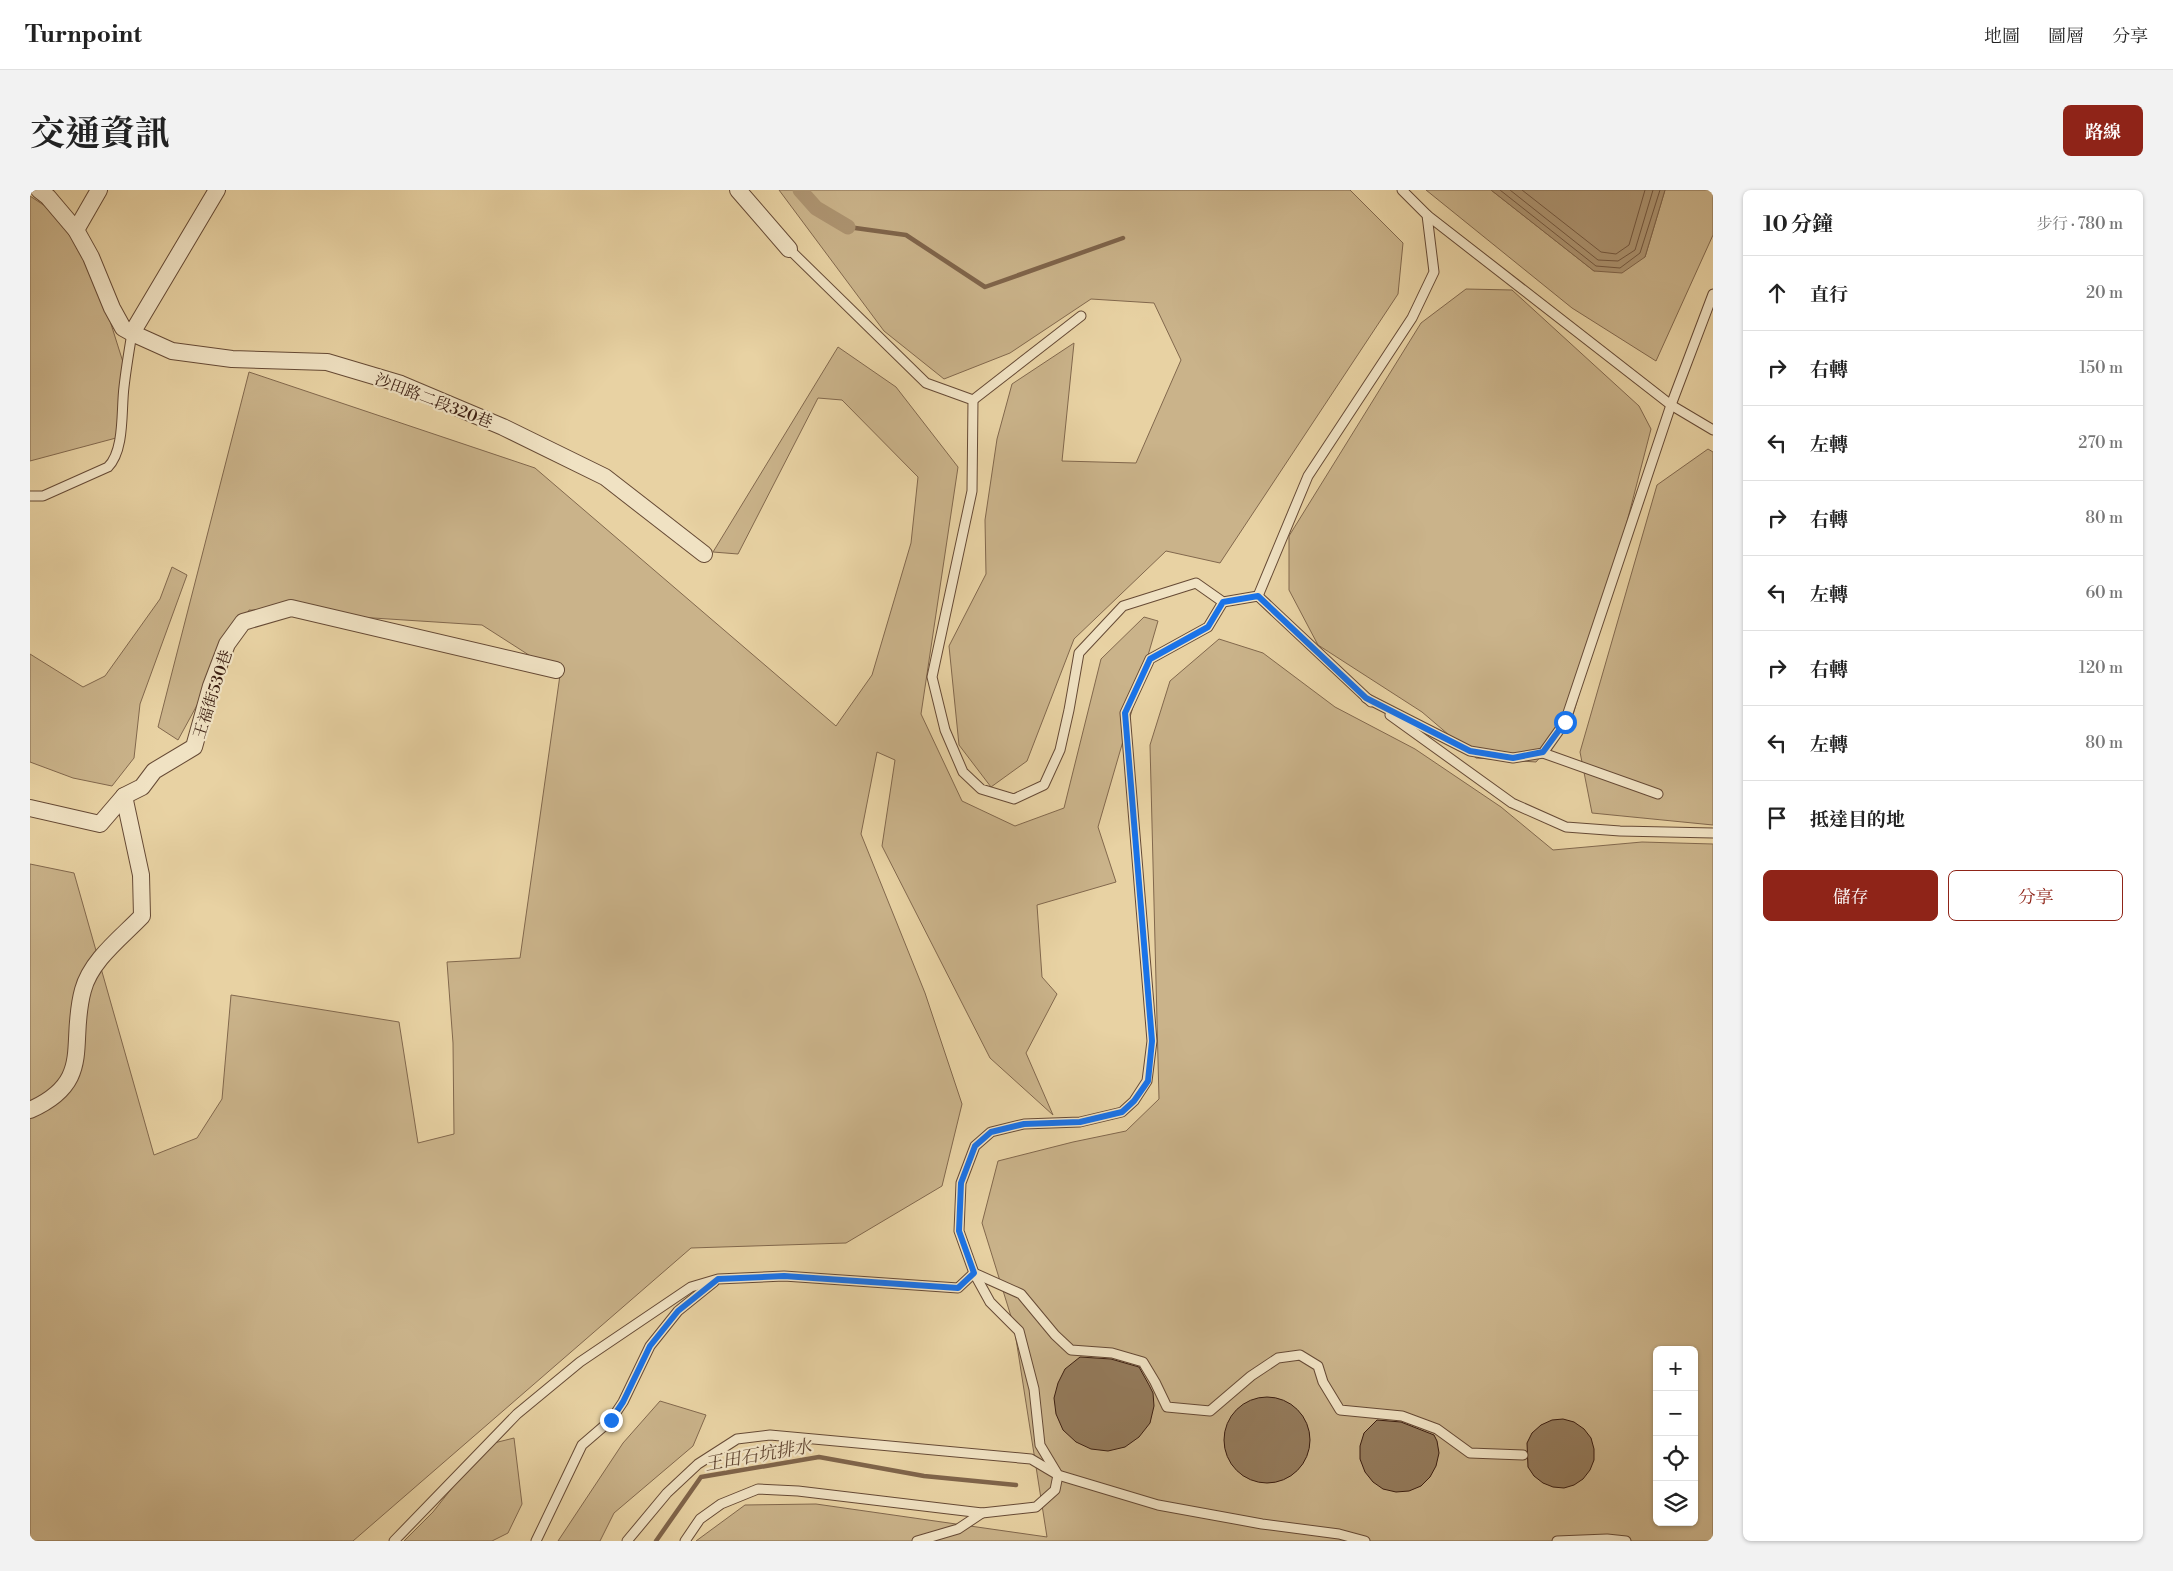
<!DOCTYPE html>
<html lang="zh-TW">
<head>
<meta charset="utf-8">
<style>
	:root { --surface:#fff; --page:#f2f2f2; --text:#222; --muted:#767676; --line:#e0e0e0; --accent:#8f2418 }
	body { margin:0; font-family:"Libre Bodoni","Noto Serif TC",serif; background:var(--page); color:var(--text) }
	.controls { position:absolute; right:15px; bottom:15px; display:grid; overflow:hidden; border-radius:8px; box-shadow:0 1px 4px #0004 }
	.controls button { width:45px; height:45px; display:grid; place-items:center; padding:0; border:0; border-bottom:1px solid var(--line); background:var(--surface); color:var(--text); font:25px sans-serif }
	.stop { position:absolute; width:15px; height:15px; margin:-11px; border:4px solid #1a73e8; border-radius:50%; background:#fff }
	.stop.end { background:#1a73e8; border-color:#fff; box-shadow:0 1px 5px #0008 }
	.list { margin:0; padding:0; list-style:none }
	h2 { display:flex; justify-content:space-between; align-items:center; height:65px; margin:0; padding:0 20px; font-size:21px }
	h2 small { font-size:16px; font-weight:400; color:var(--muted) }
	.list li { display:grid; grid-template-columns:32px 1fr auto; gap:15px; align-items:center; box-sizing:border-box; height:75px; padding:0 20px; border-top:1px solid var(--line) }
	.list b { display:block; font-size:19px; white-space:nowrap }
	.list em { font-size:16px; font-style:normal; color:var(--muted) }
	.actions { display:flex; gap:10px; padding:15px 20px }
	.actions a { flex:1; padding:11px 0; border:1px solid var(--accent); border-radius:8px; text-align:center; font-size:18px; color:var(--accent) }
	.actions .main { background:var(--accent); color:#fff }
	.icon { flex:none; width:28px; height:28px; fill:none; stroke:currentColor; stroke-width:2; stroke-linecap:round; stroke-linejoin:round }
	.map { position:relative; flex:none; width:1683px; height:1351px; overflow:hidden; border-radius:8px }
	header { display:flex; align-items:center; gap:30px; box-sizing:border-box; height:70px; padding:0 25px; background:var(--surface); border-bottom:1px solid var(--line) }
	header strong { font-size:24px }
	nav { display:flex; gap:28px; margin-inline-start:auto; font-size:18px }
	.intro { display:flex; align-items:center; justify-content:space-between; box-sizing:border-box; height:120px; padding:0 30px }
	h1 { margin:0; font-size:35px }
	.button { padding:12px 22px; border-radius:8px; background:var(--accent); color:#fff; font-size:18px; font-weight:700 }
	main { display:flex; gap:30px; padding:0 30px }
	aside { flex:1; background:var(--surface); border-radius:8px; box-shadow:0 1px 4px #0004 }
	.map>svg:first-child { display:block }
	.green { fill:#cab38a; stroke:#82684d; fill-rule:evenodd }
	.water { fill:#ad9471; stroke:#7f644a }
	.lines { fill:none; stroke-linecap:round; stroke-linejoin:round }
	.shore { stroke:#745840; stroke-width:1 }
	.stream { stroke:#7f644a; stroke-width:4.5 }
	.canal { stroke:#ad9471; stroke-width:15 }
	.building { fill:#947b5c; stroke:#3a1d10 }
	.lane-casing { stroke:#664a35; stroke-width:11 }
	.street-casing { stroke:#664a35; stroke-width:18 }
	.lane { stroke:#f0e2c3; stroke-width:9 }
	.street { stroke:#f0e2c3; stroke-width:16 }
	.route { stroke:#1a73e8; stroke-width:6 }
	.labels { text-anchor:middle; stroke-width:4.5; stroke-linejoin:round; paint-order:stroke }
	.street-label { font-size:16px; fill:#3a1d10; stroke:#f0e2c3 }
	.water-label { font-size:18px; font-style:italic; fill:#624732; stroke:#f0e2c3 }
</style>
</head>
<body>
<header>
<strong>Turnpoint</strong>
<nav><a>地圖</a><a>圖層</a><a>分享</a></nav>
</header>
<div class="intro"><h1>交通資訊</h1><a class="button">路線</a></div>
<main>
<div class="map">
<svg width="1683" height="1351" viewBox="0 0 1683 1351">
	<rect width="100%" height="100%" fill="#e8d2a3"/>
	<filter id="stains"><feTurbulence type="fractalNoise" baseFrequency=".004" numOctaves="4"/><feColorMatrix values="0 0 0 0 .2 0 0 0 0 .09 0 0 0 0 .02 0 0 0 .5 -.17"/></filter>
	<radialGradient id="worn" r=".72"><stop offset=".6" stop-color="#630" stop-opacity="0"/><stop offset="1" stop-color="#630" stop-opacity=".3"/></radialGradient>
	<g class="green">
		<polygon points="749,0 1320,0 1373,53 1368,104 1190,373 1136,361 1044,449 997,571 961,597 929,555 919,456 956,384 955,330 967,249 982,194 1044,153 1032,271 1106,273 1151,170 1124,113 1061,109 980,163 914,189 854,141"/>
		<polygon points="1396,0 1461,0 1564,81 1615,67 1635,0 1683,0 1683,45 1626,171 1542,118"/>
		<polygon points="0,6 33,28 64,80 98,188 86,248 0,271"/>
		<polygon points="1436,99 1482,100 1609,216 1621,239 1583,386 1541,532 1506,572 1446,568 1392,522 1288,455 1259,400 1259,346 1391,133"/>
		<polygon points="808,157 866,197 928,277 891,524 932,611 985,636 1034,618 1071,469 1114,427 1128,431 1068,637 1086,692 1007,715 1012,787 1027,804 996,863 1023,925 960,868 852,656 865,570 847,562 831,644 895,803 932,914 912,996 816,1053 661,1058 323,1351 0,1351 0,674 44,683 124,965 167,948 192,909 201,805 369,832 388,953 424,944 423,853 417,772 490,768 530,485 452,435 219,420 148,550 128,537 219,182 505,278 806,536 842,485 881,353 888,287 812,210 788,208 708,364 683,362"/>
		<polygon points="1678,259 1683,262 1683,635 1562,623 1550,562 1627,295"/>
		<polygon points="142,377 157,385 110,514 104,568 82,596 43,588 0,572 0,464 53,497 75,486 130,409"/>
		<path d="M1189 449 1233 463 1305 517 1385 559 1471 617 1523 660 1612 652 1683 654V1351H666L715 1315 786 1314 1017 1347 984 1136 952 1033 968 971 1043 952 1096 941 1129 909 1120 555 1140 491ZM1627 1160H1664V1332H1627Z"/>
		<polygon points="630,1211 676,1225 663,1256 584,1323 570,1351 528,1351 593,1253"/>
		<polygon points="484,1248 492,1314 478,1343 462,1351 374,1351 403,1322 456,1255"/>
	</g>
	<polygon class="water" points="1461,0 1635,0 1615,67 1592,83 1564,81"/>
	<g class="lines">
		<g class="shore">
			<polyline points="1470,0 1566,76 1590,78 1610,63 1630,0"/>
			<polyline points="1480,0 1568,70 1588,71 1605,60 1623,0"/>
			<polyline points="1492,0 1571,62 1586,64 1599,55 1615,0"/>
		</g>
		<g class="stream">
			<polyline points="818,37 876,45 955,97 1093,48"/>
			<polyline points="626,1351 671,1287 789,1267 894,1286 986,1295"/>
		</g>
		<polyline class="canal" points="770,0 786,18 818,37"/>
	</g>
	<g class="building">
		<polygon points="1050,1167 1081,1169 1109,1177 1119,1195 1123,1203 1124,1216 1120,1233 1109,1247 1095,1257 1078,1261 1061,1259 1046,1252 1033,1240 1026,1224 1024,1208 1028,1193 1035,1179"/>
		<circle cx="1237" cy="1250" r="43"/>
		<polygon points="1533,1229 1544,1232 1554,1239 1561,1248 1564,1259 1564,1270 1560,1280 1553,1289 1544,1295 1534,1298 1523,1297 1513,1293 1504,1286 1498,1277 1497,1253 1502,1243 1511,1235 1522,1230"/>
		<polygon points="1347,1230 1371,1232 1404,1245 1407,1251 1409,1263 1406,1276 1400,1287 1391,1296 1379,1301 1366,1302 1353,1299 1343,1292 1335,1282 1330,1269 1330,1256 1334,1243"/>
	</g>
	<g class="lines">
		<g class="lane-casing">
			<g id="lane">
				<polyline points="1397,25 1641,215 1683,240"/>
				<polyline points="759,59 896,193 943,210 942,301 902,487 915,540 933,582 951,599 984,609 1014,595 1030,560 1039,520 1049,463 1093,416 1166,393 1193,412 1228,406 1278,286 1382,128 1404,82 1397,25 1372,0"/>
				<polyline points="943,210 1051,126"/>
				<path d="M0 306H13L78 277C95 260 91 220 94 197 96 179 99 161 102 143"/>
				<polyline points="1228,406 1341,512"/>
				<polyline points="1336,508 1440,561 1483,568 1513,563 1535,532 1641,215 1683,104"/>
				<polyline points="1360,525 1482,613 1536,637 1590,641 1683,643"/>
				<polyline points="1513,563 1628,604"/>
				<polyline points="364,1351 487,1224 550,1172 661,1097 688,1089 754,1086 928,1098 944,1083 991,1104 1025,1145 1041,1160 1082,1163 1113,1172 1125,1192 1137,1217 1180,1221 1221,1186 1248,1168 1270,1165 1288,1176 1293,1192 1310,1220 1372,1226 1407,1239 1440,1263 1493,1265"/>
				<polyline points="506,1351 552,1255 581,1230 593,1212 620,1156 648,1121 684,1092"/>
				<polyline points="597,1351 637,1303 668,1274 707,1249 740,1245 1001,1269 1028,1285 1128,1315 1232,1334 1309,1344 1335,1351"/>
				<polyline points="655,1351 670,1329 691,1314 728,1299 768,1301 952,1323 1006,1317 1025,1300 1028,1285 1010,1255 1004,1199 989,1141 960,1112 944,1083 929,1041 931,993 945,956 961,942 994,934 1050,932 1092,922 1104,911 1117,891 1122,851 1095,523 1120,469 1178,437 1193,412"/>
				<polyline points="887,1351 928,1339 952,1323"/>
				<polyline points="1527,1351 1577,1349 1596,1351"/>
			</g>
		</g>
		<g class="street-casing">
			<g id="street">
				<polyline points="9,0 18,7 46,40 61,67 82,118 93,138 102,143 142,161 202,169 297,172 371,194 473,237 575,287 674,364"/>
				<polyline points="708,0 759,59"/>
				<polyline points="46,40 69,0"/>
				<polyline points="102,143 187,0"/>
				<polyline points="0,618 70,634 94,606 112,597 124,581 164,557 181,496 197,454 213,432 261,418 526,480"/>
				<path d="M0 920C65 891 38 854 53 800 61 770 92 747 112 726L111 685 94 606"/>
			</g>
		</g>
		<use href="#lane" class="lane"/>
		<use href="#street" class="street"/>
	</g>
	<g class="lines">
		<polyline class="route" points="581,1230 593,1212 620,1156 648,1121 688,1089 754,1086 928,1098 944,1083 929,1041 931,993 945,956 961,942 994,934 1050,932 1092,922 1104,911 1118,891 1122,851 1095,523 1120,469 1178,437 1193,412 1228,406 1336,508 1440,561 1483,568 1513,562 1535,532"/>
	</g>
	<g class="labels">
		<g class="street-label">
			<text transform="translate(404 210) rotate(21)" y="6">沙田路二段320巷</text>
			<text transform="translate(182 504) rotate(-72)" y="6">王福街530巷</text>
		</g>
		<g class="water-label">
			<text transform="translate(728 1265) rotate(-10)" y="6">王田石坑排水</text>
		</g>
	</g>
	<rect width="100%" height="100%" filter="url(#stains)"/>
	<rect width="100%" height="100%" fill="url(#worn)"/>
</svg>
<div class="controls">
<button>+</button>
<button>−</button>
<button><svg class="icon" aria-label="locate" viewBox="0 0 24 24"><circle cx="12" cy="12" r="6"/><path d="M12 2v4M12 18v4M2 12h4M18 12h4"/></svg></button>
<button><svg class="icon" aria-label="layers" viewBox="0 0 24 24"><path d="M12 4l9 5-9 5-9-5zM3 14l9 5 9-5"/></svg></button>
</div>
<div class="stop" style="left:1535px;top:532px"></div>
<div class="stop end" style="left:581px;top:1230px"></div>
</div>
<aside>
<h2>10 分鐘<small>步行 · 780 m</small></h2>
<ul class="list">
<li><svg class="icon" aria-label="ahead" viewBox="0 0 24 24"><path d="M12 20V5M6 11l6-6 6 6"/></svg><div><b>直行</b></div><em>20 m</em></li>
<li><svg class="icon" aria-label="right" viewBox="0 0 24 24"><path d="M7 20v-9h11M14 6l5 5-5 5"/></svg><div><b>右轉</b></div><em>150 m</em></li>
<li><svg class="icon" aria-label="left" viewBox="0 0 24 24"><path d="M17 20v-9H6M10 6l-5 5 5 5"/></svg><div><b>左轉</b></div><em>270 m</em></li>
<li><svg class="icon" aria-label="right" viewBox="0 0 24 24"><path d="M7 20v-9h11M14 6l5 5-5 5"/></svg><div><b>右轉</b></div><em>80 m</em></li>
<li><svg class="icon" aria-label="left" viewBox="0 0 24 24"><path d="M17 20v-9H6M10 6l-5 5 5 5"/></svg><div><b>左轉</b></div><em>60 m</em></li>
<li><svg class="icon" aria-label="right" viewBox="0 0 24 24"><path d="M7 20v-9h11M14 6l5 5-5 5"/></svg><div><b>右轉</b></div><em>120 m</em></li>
<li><svg class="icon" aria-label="left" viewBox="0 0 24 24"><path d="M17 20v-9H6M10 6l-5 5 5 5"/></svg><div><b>左轉</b></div><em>80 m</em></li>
<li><svg class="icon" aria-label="arrive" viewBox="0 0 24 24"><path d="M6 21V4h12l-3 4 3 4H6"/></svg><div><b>抵達目的地</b></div></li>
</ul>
<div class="actions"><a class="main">儲存</a><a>分享</a></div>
</aside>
</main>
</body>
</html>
